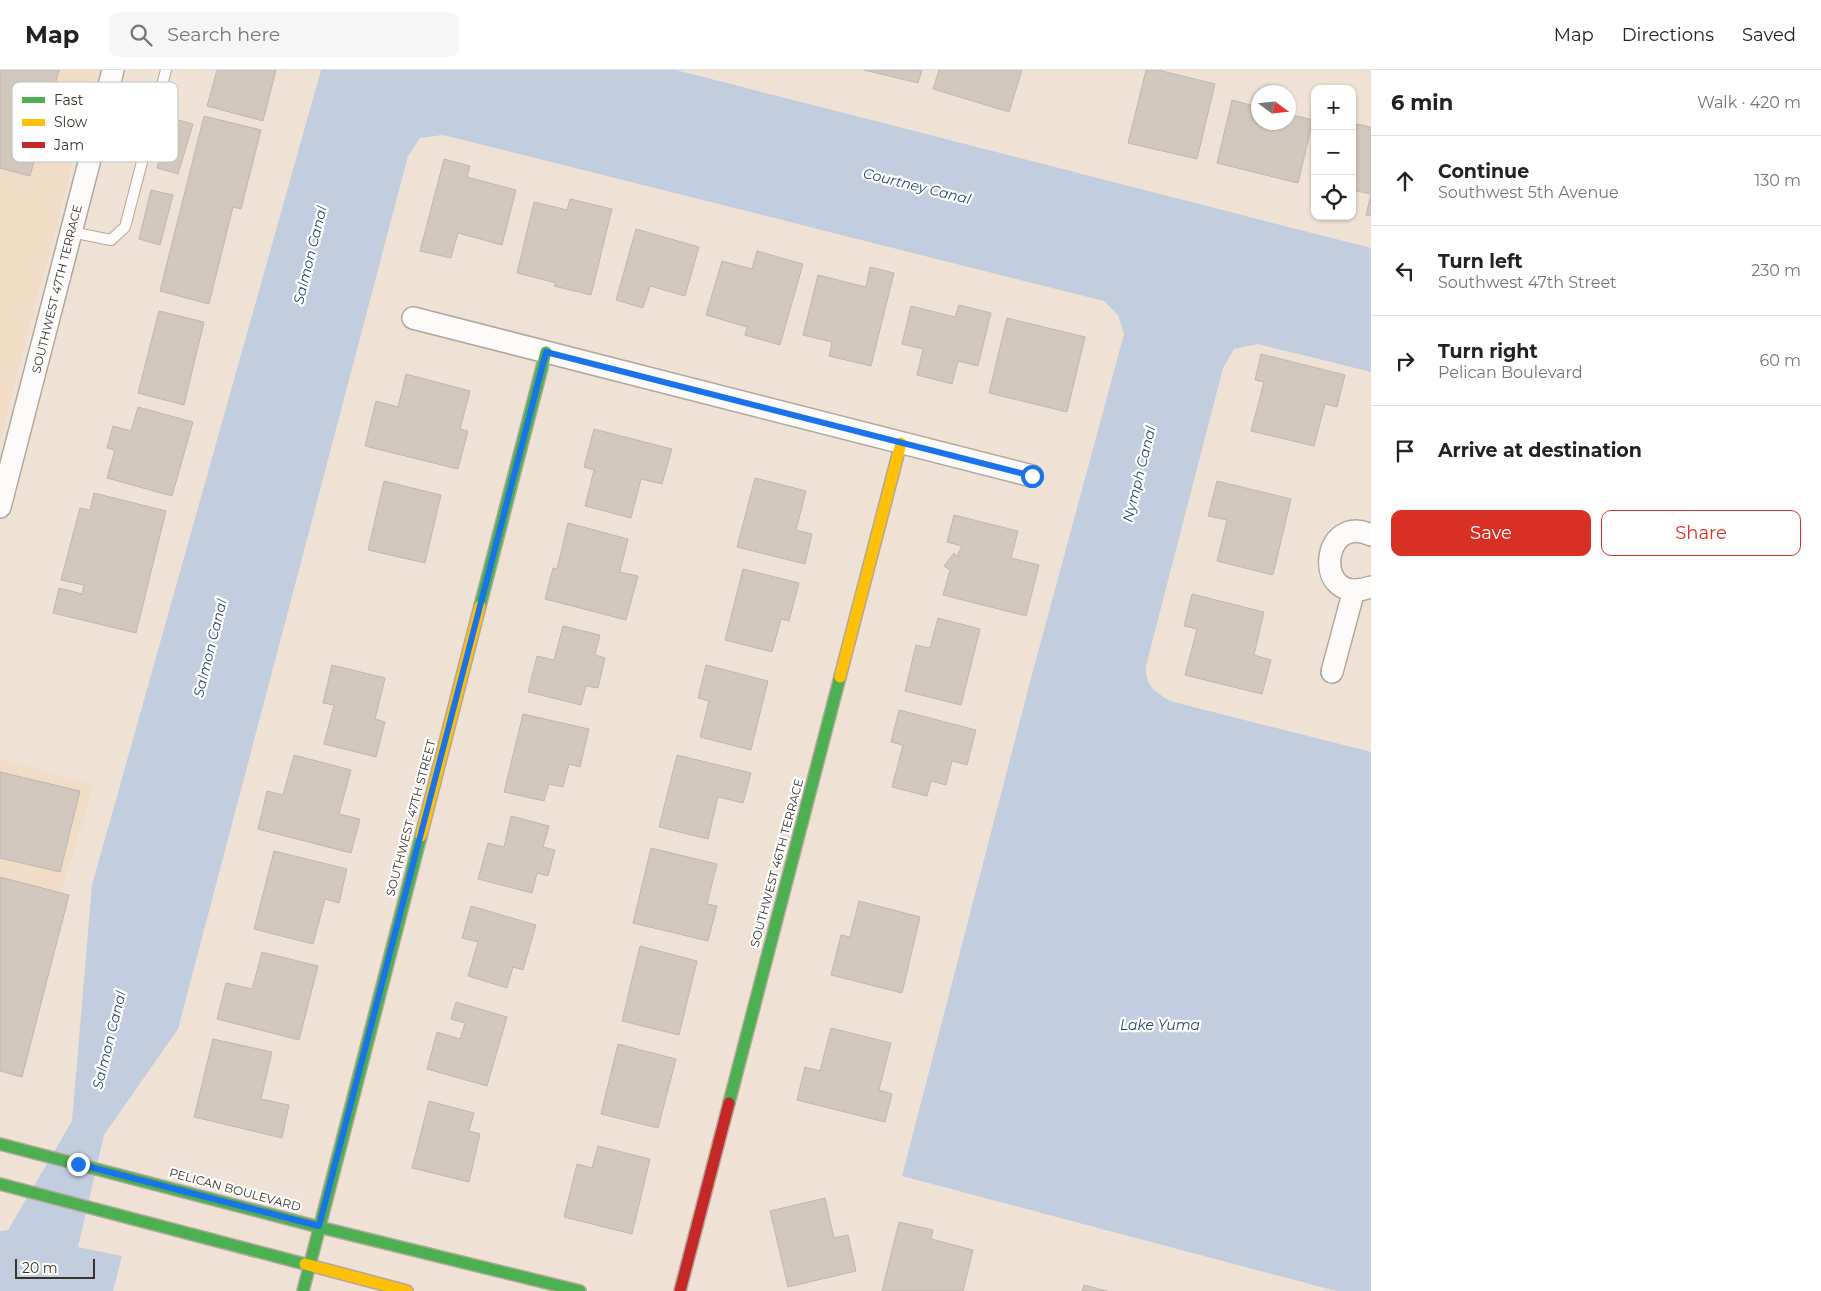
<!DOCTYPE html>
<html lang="en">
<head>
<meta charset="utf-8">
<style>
	:root { --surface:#fff; --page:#f6f6f6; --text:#222; --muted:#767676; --line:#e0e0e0; --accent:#d93025 }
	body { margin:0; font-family:Montserrat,sans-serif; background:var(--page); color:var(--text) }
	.controls { position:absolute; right:15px; top:15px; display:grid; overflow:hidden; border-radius:10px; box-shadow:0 1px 4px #0004 }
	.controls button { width:45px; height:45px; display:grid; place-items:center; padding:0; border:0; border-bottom:1px solid var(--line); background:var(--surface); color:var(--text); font:25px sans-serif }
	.compass { position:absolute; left:1251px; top:15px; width:45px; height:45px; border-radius:50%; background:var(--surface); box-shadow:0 1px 4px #0004; rotate:105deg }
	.scale { position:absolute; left:15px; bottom:12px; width:80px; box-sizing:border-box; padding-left:5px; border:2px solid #3b3229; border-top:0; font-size:14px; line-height:18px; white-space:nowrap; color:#3b3229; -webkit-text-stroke:4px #fff; paint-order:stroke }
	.stop { position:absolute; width:15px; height:15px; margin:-11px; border:4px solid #1a73e8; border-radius:50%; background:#fff }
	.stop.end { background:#1a73e8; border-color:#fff; box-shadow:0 1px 5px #0008 }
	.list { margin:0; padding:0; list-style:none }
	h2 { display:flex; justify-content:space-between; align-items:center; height:65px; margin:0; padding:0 20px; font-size:21px }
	h2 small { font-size:16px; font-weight:400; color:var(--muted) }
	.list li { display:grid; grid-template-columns:32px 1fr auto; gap:15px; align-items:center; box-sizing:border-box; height:90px; padding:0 20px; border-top:1px solid var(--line) }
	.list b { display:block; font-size:19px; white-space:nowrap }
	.list p { margin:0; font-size:16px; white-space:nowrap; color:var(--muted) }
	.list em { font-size:16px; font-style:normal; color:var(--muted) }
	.actions { display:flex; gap:10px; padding:15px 20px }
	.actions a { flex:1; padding:11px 0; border:1px solid var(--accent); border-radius:10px; text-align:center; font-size:18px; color:var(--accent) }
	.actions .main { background:var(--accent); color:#fff }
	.icon { flex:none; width:28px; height:28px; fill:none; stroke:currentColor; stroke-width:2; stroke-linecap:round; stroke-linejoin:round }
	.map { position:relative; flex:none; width:1371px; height:1221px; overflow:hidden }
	header { display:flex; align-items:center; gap:30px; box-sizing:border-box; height:70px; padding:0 25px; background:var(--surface); border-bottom:1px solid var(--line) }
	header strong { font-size:24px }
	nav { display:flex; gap:28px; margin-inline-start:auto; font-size:18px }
	.search { width:350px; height:45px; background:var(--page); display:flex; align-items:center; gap:12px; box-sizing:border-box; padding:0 18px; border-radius:10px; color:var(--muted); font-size:19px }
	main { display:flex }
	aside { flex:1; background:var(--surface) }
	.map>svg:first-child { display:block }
	.built { fill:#f1dcc5 }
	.water { fill:#c2cee0 }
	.building { fill:#d2c7bd; stroke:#c1b7ad }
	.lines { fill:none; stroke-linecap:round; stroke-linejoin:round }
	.lane-casing { stroke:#b1a89d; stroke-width:12 }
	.street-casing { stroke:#b1a89d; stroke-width:24 }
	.fast-casing { stroke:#b1a89d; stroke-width:14 }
	.slow-casing { stroke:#b1a89d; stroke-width:14 }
	.jam-casing { stroke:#b1a89d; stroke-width:14 }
	.lane { stroke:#fdfbf9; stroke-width:10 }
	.street { stroke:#fdfbf9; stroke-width:21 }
	.fast { stroke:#4caf50; stroke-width:11 }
	.slow { stroke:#ffc107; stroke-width:11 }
	.jam { stroke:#c62828; stroke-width:11 }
	.route { stroke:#1a73e8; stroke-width:6 }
	.labels { text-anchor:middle; stroke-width:4.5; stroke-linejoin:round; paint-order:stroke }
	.street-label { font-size:12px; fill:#3b3229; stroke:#fff }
	.water-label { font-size:14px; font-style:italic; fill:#27456f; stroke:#fff }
	.key { fill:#fff; stroke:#c4c2bf; stroke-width:1 }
	.key-label { font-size:14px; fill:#3b3229 }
</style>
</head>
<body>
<header>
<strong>Map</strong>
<div class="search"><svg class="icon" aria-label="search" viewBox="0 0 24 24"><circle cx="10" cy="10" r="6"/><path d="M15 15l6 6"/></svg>Search here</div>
<nav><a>Map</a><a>Directions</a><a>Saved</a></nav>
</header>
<main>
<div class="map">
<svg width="1371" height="1221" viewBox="0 0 1371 1221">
	<rect width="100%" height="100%" fill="#efe2d5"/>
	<g class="built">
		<polygon points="0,0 97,0 0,371"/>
		<polygon points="0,689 94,715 61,823 0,806"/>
	</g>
	<path class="water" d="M321 0H676L1371 178V302L1258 274 1234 279 1223 298 1146 596C1146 617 1153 620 1170 631L1371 682V1221H1336L902 1106 1030 612 1124 264 1118 245 1104 231 443 65 420 68 408 86 178 959 104 1065 78 1177 122 1186 113 1221H0V1161L8 1160 72 1051 92 815Z"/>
	<g class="building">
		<polygon points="0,0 59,0 30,106 0,98"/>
		<polygon points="217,0 276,0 263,51 207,36"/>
		<polygon points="864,0 922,0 918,13"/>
		<polygon points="939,0 1022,0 1009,42 933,19"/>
		<polygon points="1146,0 1158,0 1215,14 1197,89 1128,73"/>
		<polygon points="1232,30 1258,37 1258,52 1288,52 1288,44 1313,50 1298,113 1217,93"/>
		<polygon points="204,46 261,60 241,139 233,137 209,234 160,221"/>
		<polygon points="171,48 193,54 178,104 157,98"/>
		<polygon points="1357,54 1371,57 1371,146 1366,145 1371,124 1352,120 1352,72"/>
		<polygon points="444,89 470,96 467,107 516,120 502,175 458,163 451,188 420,181"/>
		<polygon points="151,120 173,125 160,175 139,169"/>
		<polygon points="570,129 612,139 591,225 554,216 556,213 517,203 534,132 567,140"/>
		<polygon points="636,159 699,177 685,226 650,216 643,238 616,230"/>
		<polygon points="757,181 803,194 780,275 745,265 747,257 706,245 722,191 752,199"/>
		<polygon points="870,197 894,203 871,296 829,286 832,272 803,265 818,205 866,217"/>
		<polygon points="959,235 991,243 978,296 958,291 952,314 917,305 923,279 902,274 911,236 955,247"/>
		<polygon points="159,241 204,252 184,335 138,323"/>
		<polygon points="1007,248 1085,267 1067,342 989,323"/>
		<polygon points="1261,284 1345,305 1337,337 1325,334 1314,376 1251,361 1264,312 1255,310"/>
		<polygon points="406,304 470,321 460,359 468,361 458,399 365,376 376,331 398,337"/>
		<polygon points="138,337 193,352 172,426 107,408 115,380 107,378 113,356 131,361"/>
		<polygon points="594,359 672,379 662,414 641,409 631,448 585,436 594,400 584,397"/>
		<polygon points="755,408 806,421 796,460 812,464 805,494 737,477"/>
		<polygon points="384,411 441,425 425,493 368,480"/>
		<polygon points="1217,411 1291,429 1273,505 1217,491 1227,450 1208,446"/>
		<polygon points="94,423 166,441 136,563 53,543 59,518 82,524 84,515 61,510 80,438 90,440"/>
		<polygon points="954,445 1018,461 1011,488 1039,495 1026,546 943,525 950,500 944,496 954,483 959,488 958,484 962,476 947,472"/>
		<polygon points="568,453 628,469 620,502 638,506 626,550 545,529 553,498 557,499"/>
		<polygon points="743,499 799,513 789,551 781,549 772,582 725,570"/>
		<polygon points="1192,524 1264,542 1254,585 1271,590 1262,624 1185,605 1197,559 1184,556"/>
		<polygon points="938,548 980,559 961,635 905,621 916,575 930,578"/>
		<polygon points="563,556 600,565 595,585 605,588 598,618 586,616 581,635 528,622 537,586 554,590"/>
		<polygon points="332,595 385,608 375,649 385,652 376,687 324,674 334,635 323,633"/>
		<polygon points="706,595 768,611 751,680 700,667 709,631 698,628"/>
		<polygon points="899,640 976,660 967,695 952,691 946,715 931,711 927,726 892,717 903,675 891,672"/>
		<polygon points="523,644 589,659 580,697 569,694 563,717 549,714 544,731 504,722"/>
		<polygon points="294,685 351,700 339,744 360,749 351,783 258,759 267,721 283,725"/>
		<polygon points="677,685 751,703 743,733 718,727 708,769 659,757"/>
		<polygon points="0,702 80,721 60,802 0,788"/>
		<polygon points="511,746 549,756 543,777 555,780 548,806 537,803 532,823 478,809 488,773 504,777"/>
		<polygon points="651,778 717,794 707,834 717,836 708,871 633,853"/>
		<polygon points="274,781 347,799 339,833 325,829 313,874 254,859"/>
		<polygon points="0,807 69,825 22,1007 0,1001"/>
		<polygon points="859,831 920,847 902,923 831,905 841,865 850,867"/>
		<polygon points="471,836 536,855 523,900 513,897 507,918 468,906 478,872 462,868"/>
		<polygon points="640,876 697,891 679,965 622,951"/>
		<polygon points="262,882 318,896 299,970 217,949 226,913 252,919"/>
		<polygon points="456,932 507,947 487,1016 427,999 437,962 460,969 465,953 451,949"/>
		<polygon points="831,958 891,973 879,1020 892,1024 885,1052 797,1030 805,997 820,1001"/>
		<polygon points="213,969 272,982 261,1029 289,1035 282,1068 194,1047"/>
		<polygon points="618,974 676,989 658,1058 601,1044"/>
		<polygon points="429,1031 474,1043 469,1061 480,1064 469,1112 412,1098"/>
		<polygon points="598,1076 650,1089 632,1164 564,1147 577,1094 592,1098"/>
		<polygon points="825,1128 834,1168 848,1165 856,1201 788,1217 770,1141"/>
		<polygon points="899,1152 933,1160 931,1169 973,1180 963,1221 882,1221"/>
		<polygon points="1084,1215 1107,1221 1082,1221"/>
	</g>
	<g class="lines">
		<g class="lane-casing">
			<polyline id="lane" points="71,162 111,170 125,157 166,0"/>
		</g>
		<g class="street-casing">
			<g id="street">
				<polyline points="413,248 1032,406"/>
				<polyline points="0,437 113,0"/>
				<path d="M1371 465C1321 441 1311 538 1371 517"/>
				<polyline points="1332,602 1354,520"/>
			</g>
		</g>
		<g class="fast-casing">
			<g id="fast">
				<polyline points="480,536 546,282"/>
				<polyline points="729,1033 840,607"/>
				<polyline points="0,1074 319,1157 580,1221"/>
				<polyline points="0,1114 305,1194"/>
				<polyline points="303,1221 421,766"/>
			</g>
		</g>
		<g class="slow-casing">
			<g id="slow">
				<polyline points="840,607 901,373"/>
				<polyline points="421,766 480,536"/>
				<polyline points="305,1194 407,1221"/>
			</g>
		</g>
		<g class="jam-casing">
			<polyline id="jam" points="680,1221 729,1033"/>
		</g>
		<use href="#lane" class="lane"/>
		<use href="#street" class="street"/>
		<use href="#fast" class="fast"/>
		<use href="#slow" class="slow"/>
		<use href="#jam" class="jam"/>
	</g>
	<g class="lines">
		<polyline class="route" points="78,1094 319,1156 546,282 1032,406"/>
	</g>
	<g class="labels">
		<g class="street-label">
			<text transform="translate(57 219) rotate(-76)" y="4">SOUTHWEST 47TH TERRACE</text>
			<text transform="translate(411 748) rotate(-75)" y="4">SOUTHWEST 47TH STREET</text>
			<text transform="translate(777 793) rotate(-75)" y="4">SOUTHWEST 46TH TERRACE</text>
			<text transform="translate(235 1120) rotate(15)" y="4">PELICAN BOULEVARD</text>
		</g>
		<g class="water-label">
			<text transform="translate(917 116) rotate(14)" y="5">Courtney Canal</text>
			<text transform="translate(310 185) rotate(-76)" y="5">Salmon Canal</text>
			<text transform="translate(1139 404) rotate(-76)" y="5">Nymph Canal</text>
			<text transform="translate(210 578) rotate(-76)" y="5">Salmon Canal</text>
			<text x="1160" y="960">Lake Yuma</text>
			<text transform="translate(109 970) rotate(-76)" y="5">Salmon Canal</text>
		</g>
	</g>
	<rect x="12" y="12" width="166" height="80" rx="8" class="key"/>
	<rect x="22" y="27" width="23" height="6" fill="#4caf50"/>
	<rect x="22" y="49" width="23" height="7" fill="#ffc107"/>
	<rect x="22" y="72" width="23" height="6" fill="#c62828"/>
	<g class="key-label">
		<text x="54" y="35">Fast</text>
		<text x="54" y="57">Slow</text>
		<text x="54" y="80">Jam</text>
	</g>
</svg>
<div class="controls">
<button>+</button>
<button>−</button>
<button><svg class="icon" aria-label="locate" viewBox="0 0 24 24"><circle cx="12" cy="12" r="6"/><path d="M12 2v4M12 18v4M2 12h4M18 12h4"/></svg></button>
</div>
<svg class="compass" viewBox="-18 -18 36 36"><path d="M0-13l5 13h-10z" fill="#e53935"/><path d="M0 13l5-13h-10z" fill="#767676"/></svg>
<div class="scale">20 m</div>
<div class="stop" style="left:1032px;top:406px"></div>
<div class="stop end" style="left:78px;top:1094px"></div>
</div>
<aside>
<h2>6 min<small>Walk · 420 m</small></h2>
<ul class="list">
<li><svg class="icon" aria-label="ahead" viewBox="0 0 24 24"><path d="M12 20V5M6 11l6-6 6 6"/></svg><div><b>Continue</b><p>Southwest 5th Avenue</p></div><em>130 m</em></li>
<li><svg class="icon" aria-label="left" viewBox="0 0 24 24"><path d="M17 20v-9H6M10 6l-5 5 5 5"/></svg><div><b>Turn left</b><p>Southwest 47th Street</p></div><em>230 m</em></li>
<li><svg class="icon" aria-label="right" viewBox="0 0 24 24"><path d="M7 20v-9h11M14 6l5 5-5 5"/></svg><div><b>Turn right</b><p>Pelican Boulevard</p></div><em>60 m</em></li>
<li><svg class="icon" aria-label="arrive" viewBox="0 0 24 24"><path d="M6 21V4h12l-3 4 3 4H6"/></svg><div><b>Arrive at destination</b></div></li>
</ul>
<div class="actions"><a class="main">Save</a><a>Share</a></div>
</aside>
</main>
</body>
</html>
